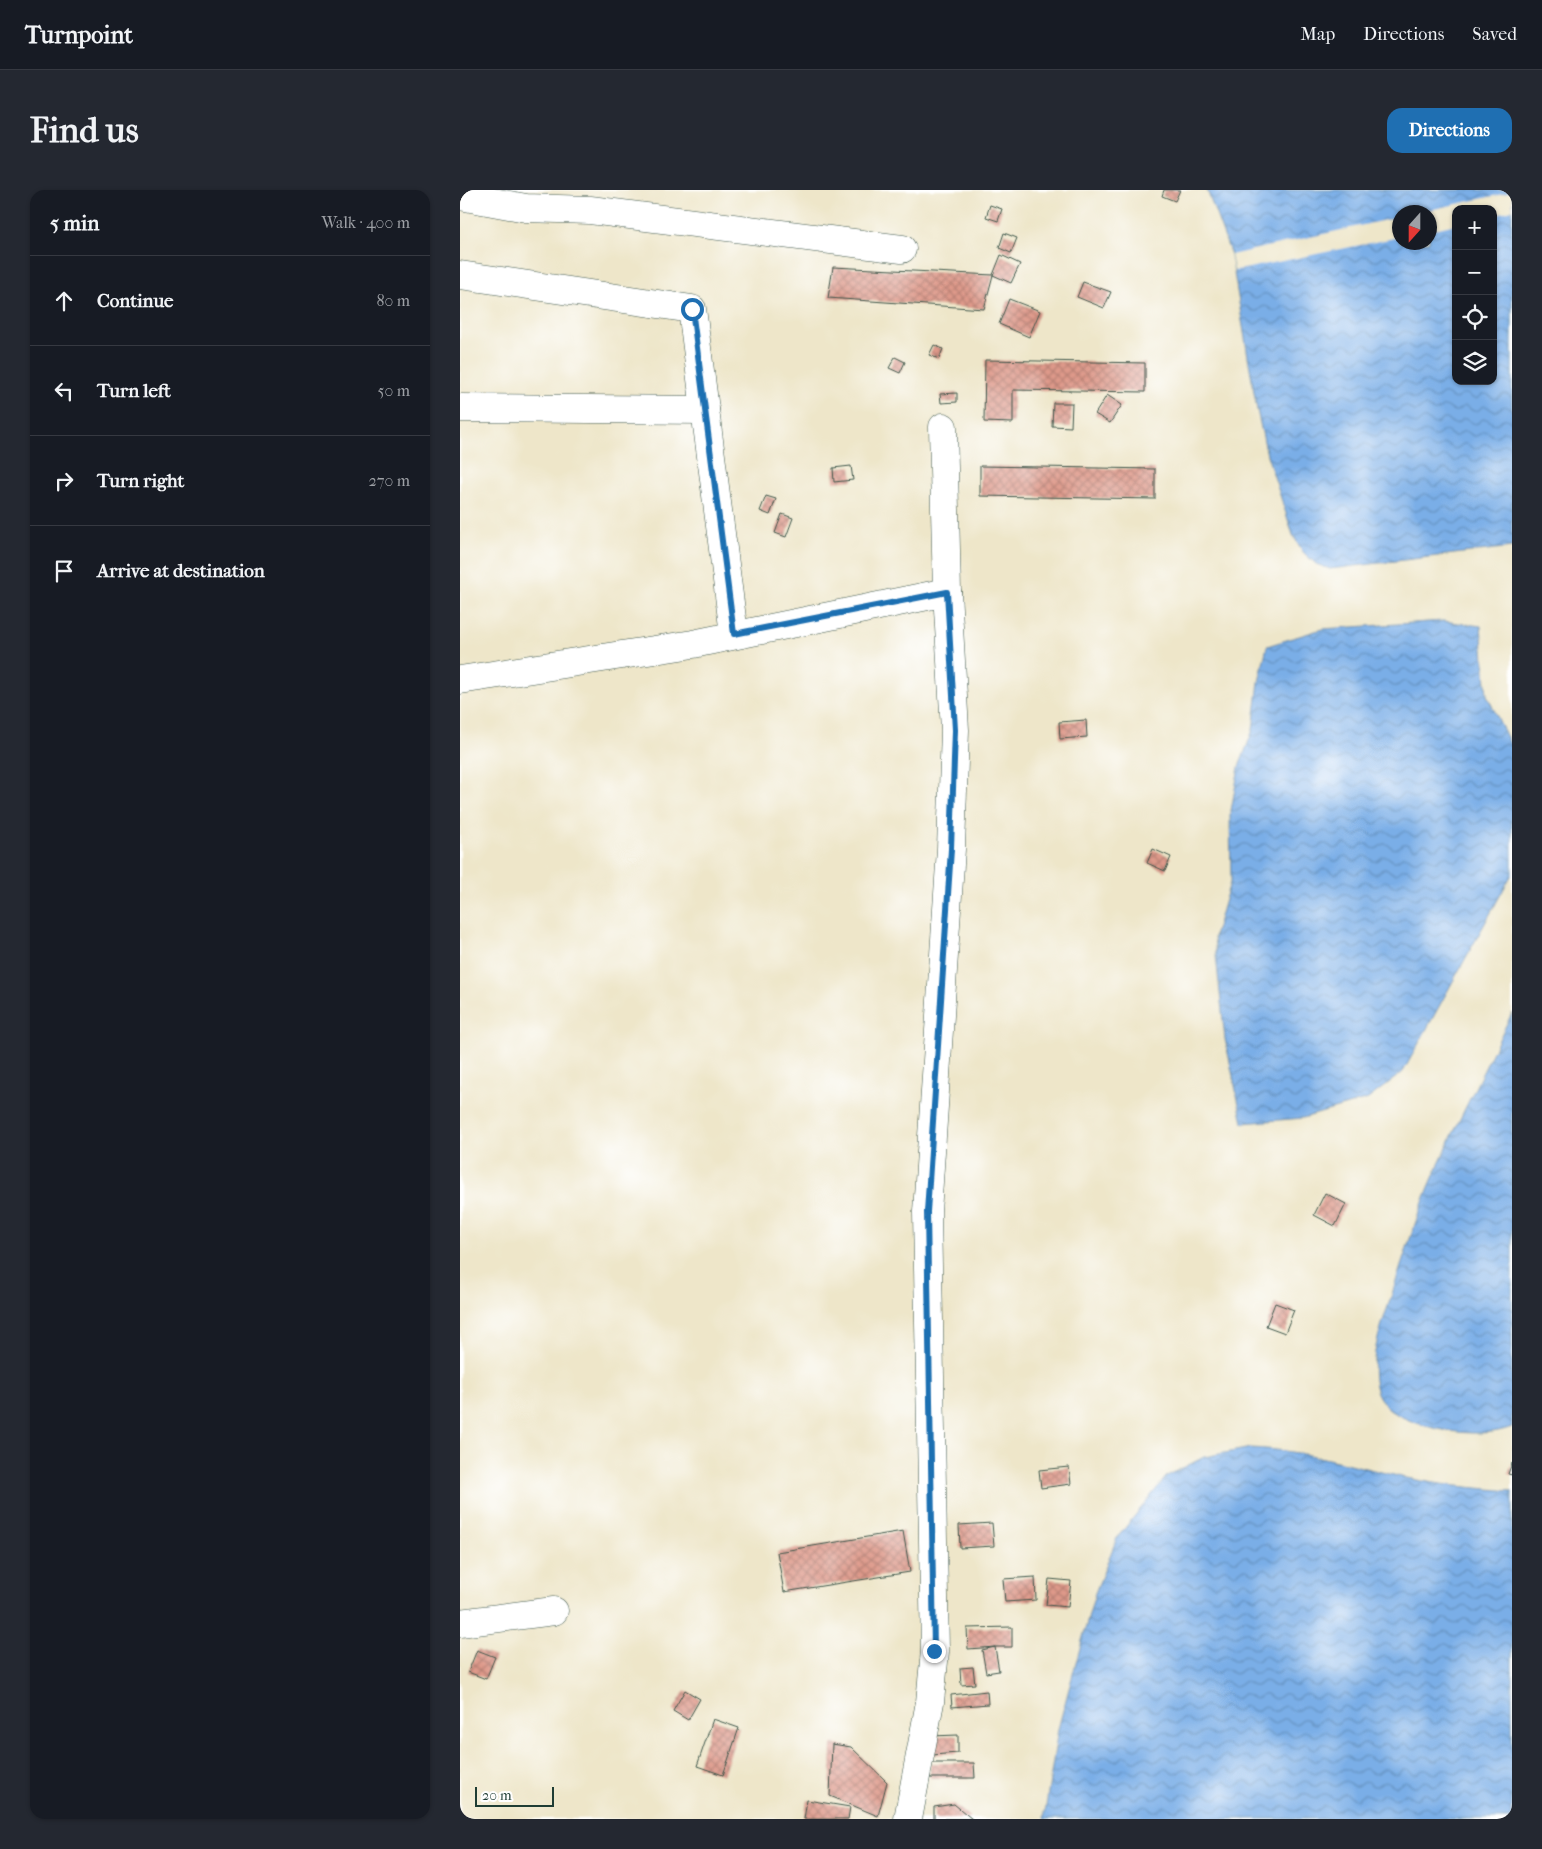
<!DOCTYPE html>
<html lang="en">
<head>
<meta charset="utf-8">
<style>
	:root { --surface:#171b24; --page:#242831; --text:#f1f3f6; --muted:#9ea1a6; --line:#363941; --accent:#1f6fb2 }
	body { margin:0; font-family:"IM FELL French Canon",serif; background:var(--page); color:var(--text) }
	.controls { position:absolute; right:15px; top:15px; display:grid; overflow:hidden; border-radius:10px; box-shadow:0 1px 4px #0004 }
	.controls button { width:45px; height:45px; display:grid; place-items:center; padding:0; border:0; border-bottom:1px solid var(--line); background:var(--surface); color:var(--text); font:25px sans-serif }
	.compass { position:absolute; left:932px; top:15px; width:45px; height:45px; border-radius:50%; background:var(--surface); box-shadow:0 1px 4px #0004; rotate:201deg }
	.scale { position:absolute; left:15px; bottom:12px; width:79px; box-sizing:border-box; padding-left:5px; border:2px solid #1f3d34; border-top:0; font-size:14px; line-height:18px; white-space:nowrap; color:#1f3d34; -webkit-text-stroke:4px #fff; paint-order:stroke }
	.stop { position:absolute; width:15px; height:15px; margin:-11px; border:4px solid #1f6fb2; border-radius:50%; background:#fff }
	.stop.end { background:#1f6fb2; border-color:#fff; box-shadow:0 1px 5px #0008 }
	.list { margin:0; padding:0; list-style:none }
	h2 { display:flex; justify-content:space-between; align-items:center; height:65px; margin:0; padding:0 20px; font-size:21px }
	h2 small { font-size:16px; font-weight:400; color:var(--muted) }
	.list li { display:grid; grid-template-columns:32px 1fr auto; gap:15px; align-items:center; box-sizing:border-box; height:90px; padding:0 20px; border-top:1px solid var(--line) }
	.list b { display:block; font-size:19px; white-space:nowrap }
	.list em { font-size:16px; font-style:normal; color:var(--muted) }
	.icon { flex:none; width:28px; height:28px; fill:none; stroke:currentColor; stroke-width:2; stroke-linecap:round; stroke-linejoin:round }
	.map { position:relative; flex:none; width:1052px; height:1629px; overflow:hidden; border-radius:15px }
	header { display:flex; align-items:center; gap:30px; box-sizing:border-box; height:70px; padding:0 25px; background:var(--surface); border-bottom:1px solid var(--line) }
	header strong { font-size:24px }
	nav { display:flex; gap:28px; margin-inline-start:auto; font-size:18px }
	.intro { display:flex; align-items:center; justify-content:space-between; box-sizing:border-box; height:120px; padding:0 30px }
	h1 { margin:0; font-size:35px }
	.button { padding:12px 22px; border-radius:15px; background:var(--accent); color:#fff; font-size:18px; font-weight:700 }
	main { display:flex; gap:30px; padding:0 30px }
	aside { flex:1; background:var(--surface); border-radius:15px; box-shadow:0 1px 4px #0004 }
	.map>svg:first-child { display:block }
	.water { fill:url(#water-waves); stroke:#4c768e; fill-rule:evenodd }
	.pier { fill:#eee6c9 }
	.building { fill:url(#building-cross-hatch) }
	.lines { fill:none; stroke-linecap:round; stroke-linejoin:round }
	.minor-casing { stroke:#3e564a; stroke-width:29 }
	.minor { stroke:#fff; stroke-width:28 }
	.route { stroke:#1f6fb2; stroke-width:6 }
</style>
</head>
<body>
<header>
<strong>Turnpoint</strong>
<nav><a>Map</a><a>Directions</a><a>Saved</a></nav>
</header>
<div class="intro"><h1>Find us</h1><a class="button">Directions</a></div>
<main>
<aside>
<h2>5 min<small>Walk · 400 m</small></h2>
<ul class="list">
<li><svg class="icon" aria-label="ahead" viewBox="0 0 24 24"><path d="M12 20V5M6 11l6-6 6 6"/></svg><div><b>Continue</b></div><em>80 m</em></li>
<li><svg class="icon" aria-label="left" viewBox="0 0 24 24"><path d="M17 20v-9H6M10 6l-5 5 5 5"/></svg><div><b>Turn left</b></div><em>50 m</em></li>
<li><svg class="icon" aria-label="right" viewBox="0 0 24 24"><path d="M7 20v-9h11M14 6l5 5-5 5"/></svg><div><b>Turn right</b></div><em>270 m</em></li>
<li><svg class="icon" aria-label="arrive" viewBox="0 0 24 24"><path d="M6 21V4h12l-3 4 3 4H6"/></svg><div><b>Arrive at destination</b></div></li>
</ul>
</aside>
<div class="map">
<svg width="1052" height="1629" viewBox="0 0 1052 1629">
	<defs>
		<pattern id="water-waves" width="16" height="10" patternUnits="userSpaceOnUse" patternTransform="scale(1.25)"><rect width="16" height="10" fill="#7aaee7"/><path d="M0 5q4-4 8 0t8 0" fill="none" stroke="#638fbc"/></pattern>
		<pattern id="building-cross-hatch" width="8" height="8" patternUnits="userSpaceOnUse" patternTransform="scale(1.25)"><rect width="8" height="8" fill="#de998a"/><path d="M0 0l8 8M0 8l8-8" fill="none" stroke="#b37e72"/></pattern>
	</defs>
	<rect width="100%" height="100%" fill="#fff"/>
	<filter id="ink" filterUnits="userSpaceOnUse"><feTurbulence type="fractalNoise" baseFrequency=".02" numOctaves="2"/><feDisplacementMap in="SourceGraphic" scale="10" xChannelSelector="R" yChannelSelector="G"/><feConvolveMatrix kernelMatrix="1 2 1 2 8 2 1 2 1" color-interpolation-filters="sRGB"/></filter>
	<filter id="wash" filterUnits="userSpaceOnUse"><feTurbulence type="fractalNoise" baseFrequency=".0096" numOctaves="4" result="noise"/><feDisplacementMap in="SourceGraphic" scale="20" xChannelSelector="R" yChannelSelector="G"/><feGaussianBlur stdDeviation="1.12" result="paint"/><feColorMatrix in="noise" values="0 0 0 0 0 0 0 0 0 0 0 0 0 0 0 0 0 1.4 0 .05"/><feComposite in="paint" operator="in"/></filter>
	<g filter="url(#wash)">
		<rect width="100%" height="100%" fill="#eee6c9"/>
		<g class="water">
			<path d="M747 0H1052V357L870 379 856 374 843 362 833 345 807 265 797 220 771 65ZM996 19H1033V191H996ZM939 22H969V52H939Z"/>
			<polygon points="983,431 1021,436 1027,505 1052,558 1052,684 943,882 908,909 843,928 783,933 765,849 754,747 771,689 770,626 779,577 793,540 799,492 807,456 862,439"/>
			<path d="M1052 823V1237C1027 1247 991 1243 966 1236 946 1230 923 1221 916 1200 907 1170 923 1132 932 1104 945 1064 958 1021 975 983 999 929 1026 876 1052 823Z"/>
			<path d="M791 1258C843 1260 891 1275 942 1287 978 1295 1015 1298 1052 1301V1629H584L598 1539 635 1403 657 1348 707 1286 744 1267Z"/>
		</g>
		<g class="pier">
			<polygon points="1052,2 1052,20 1033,25 1033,19 996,19 996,34 970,40 969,22 960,22"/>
			<polygon points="939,27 939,47 774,81 771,65"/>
		</g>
		<g id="blocks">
			<g class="building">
				<polygon points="704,0 720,0 715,11 702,6"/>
				<polygon points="530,15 542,19 538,31 526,27"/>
				<polygon points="544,43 557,48 551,63 539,58"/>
				<polygon points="541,65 560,74 551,93 533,85"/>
				<polygon points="373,77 533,85 524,119 368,108"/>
				<polygon points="623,92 651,102 644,118 617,107"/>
				<polygon points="549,109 580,121 569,147 539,134"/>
				<polygon points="474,155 483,159 479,169 469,165"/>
				<polygon points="435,167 445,172 440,183 429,178"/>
				<polygon points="525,170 685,173 685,202 553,200 553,233 524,232"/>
				<polygon points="497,203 497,212 481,213 480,204"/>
				<polygon points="647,205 662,215 650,233 635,224"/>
				<polygon points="593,213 612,213 611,237 592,236"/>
				<polygon points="391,276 393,290 374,292 373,278"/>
				<polygon points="520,276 695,279 695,309 520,306"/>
				<polygon points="306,306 316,309 310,325 300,321"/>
				<polygon points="322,324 333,328 326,347 315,343"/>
				<polygon points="626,530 627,547 600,549 599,532"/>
				<polygon points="693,659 711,667 705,681 687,673"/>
				<polygon points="865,1003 886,1014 875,1036 854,1025"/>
				<polygon points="815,1113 834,1120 825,1143 806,1136"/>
				<polygon points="1052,1273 1052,1285 1048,1284"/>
				<polygon points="609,1277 611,1294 581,1298 579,1280"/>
				<polygon points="532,1333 534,1356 500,1358 499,1335"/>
				<polygon points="443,1341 450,1382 324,1402 317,1362"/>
				<polygon points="575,1387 576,1410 545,1412 543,1389"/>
				<polygon points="589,1389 611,1391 608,1417 586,1415"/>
				<polygon points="552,1437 552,1457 535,1457 539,1481 526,1483 522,1460 535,1457 508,1459 507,1438"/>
				<polygon points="17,1460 35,1467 26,1489 8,1482"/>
				<polygon points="513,1477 515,1494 501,1495 500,1478"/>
				<polygon points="225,1500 240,1509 228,1530 213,1521"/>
				<polygon points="527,1501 528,1514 492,1517 491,1505"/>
				<polygon points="253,1529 279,1538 263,1585 237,1576"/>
				<polygon points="498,1545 498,1563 472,1565 471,1546"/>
				<polygon points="372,1554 391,1557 427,1592 418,1626 370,1606"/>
				<polygon points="470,1573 514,1573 515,1588 470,1588"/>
				<polygon points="347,1610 390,1617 388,1629 344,1629"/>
				<polygon points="494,1614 512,1629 474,1629 474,1617"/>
			</g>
		</g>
	</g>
	<g filter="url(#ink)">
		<use href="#blocks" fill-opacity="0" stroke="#3e564a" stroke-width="1"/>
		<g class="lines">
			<g class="minor-casing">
				<g id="minor">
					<polyline points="0,6 66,18 130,20 442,59"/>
					<polyline points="0,85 232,119 274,444"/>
					<polyline points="0,218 245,220"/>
					<polyline points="0,490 233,454 487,402"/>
					<polyline points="0,1433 94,1421"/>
					<polyline points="448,1629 470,1512 475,1461 467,1022 491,659 495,540 487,402 483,237"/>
				</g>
			</g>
			<use href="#minor" class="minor"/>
		</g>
	</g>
	<g class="lines" filter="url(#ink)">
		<polyline class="route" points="232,119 274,444 487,402 495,540 491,659 467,1022 474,1461"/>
	</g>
</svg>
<div class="controls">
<button>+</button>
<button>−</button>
<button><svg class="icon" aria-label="locate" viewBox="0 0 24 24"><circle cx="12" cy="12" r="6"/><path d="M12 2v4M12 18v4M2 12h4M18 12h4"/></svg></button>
<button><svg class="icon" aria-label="layers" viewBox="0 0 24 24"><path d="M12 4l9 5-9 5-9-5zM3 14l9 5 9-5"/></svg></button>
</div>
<svg class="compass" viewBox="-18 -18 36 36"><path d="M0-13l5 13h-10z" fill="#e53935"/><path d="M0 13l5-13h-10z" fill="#9ea1a6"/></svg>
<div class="scale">20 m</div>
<div class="stop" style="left:232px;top:119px"></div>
<div class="stop end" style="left:474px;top:1461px"></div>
</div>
</main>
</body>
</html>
